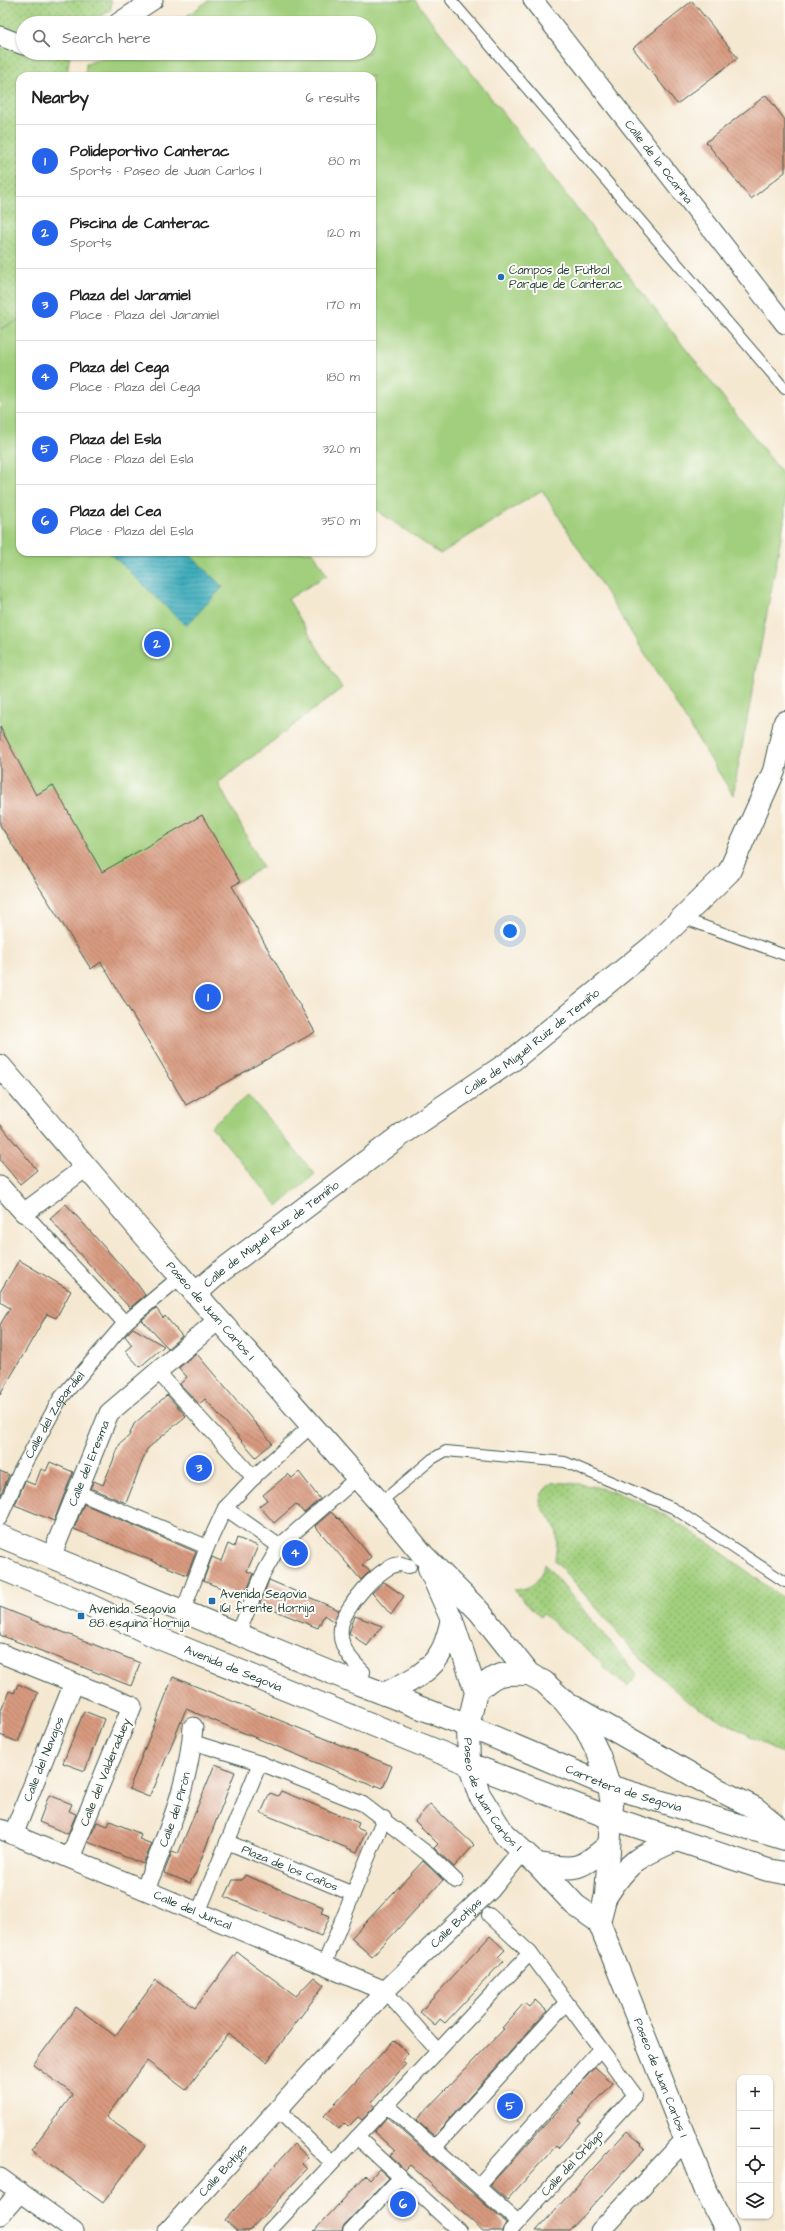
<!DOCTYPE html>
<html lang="en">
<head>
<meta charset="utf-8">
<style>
	:root { --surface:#fff; --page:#f2f2f2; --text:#222; --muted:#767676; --line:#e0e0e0; --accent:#2563eb }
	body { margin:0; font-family:"Architects Daughter",sans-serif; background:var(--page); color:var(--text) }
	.controls { position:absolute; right:12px; bottom:12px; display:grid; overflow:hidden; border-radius:8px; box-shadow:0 1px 3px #0004 }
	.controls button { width:36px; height:36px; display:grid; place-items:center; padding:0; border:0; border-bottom:1px solid var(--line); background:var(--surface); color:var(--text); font:20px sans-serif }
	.you { position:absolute; left:510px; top:931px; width:14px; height:14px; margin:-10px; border:3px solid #fff; border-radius:50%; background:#1a73e8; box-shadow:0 0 0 6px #1a73e833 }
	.badge { display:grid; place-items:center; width:26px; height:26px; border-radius:50%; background:var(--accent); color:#fff; font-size:13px; font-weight:700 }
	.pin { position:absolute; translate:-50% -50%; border:2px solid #fff; box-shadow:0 1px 4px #0006 }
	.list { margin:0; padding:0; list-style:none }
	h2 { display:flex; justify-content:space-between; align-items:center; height:52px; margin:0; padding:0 16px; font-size:17px }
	h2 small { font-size:13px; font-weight:400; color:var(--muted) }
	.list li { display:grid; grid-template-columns:26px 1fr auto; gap:12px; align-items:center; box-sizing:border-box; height:72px; padding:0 16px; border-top:1px solid var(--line) }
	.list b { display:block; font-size:15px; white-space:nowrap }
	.list p { margin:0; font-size:13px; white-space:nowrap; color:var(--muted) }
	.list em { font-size:13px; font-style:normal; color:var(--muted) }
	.icon { flex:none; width:22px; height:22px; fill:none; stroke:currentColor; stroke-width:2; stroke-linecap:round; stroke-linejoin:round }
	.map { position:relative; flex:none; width:785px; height:2231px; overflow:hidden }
	.search { position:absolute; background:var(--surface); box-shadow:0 1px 3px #0004; left:16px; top:16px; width:360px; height:44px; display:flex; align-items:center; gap:10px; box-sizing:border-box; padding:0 14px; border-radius:22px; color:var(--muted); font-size:15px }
	.panel { position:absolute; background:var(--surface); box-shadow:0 1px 3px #0004; left:16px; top:72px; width:360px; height:484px; border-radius:12px }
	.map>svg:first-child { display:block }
	.grass { fill:url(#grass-dots); stroke:#608658 }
	.pitch { fill:#a1cf7d; stroke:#608658 }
	.water { fill:url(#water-rules); stroke:#307678 }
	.building { fill:url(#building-back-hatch) }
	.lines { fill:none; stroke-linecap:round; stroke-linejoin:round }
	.service-casing { stroke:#3f574c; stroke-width:12 }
	.pedestrian-casing { stroke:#3f574c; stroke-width:16 }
	.minor-casing { stroke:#3f574c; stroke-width:21 }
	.tertiary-casing { stroke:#3f574c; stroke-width:24 }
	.secondary-casing { stroke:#3f574c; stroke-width:24 }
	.primary-casing { stroke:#3f574c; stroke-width:24 }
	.service { stroke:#fff; stroke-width:10 }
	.pedestrian { stroke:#fff; stroke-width:14 }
	.minor { stroke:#fff; stroke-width:19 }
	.tertiary { stroke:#fff; stroke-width:22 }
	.secondary { stroke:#fff; stroke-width:22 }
	.primary { stroke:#fff; stroke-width:22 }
	.poi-dot { fill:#1f6fb2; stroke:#fdfcf7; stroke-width:1.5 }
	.labels { text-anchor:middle; stroke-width:4; stroke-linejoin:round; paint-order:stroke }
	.street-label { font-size:12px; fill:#1f3d34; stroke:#fdfcf7 }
	.poi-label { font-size:12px; fill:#1f3d34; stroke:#fdfcf7; text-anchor:start }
</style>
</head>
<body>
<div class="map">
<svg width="785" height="2231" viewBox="0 0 785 2231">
	<defs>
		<pattern id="grass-dots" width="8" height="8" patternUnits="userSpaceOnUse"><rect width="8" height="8" fill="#a1cf7d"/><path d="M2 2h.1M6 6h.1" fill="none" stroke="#83a967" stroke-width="1.8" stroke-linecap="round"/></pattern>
		<pattern id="water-rules" width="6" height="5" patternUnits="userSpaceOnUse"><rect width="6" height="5" fill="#40aebd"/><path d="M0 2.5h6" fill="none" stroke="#358f9a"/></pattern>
		<pattern id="building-back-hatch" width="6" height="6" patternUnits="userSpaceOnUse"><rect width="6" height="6" fill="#d89a80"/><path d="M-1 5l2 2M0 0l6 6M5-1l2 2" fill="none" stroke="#af7f6a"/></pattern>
	</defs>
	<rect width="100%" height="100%" fill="#fdfcf7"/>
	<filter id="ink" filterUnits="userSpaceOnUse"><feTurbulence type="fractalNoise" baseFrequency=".025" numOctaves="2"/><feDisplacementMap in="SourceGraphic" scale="8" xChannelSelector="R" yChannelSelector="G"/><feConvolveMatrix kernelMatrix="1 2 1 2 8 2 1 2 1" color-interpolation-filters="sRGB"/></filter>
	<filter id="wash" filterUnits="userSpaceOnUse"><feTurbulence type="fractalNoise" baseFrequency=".012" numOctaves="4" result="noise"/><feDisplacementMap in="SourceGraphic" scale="16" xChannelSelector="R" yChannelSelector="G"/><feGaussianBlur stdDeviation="0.9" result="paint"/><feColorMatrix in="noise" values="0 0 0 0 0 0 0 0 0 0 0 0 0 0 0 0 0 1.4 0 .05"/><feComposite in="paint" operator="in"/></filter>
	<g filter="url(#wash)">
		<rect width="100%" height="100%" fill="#f5e8d1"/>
		<g class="grass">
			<polygon points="0,0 111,0 111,10 91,23 23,23 23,53 70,53 67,76 20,76 20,320 0,329"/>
			<path d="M551 1483C638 1478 718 1552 785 1599V1755L688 1702 640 1658 555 1561C555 1552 559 1538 556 1530 549 1508 527 1506 551 1483Z"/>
			<path d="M544 1563 637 1674 628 1686 602 1667 604 1664 543 1614 540 1617 514 1590C531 1589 542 1581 544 1563Z"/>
		</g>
		<g class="pitch">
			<polygon points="209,0 415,0 785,477 785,516 733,795 542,490 440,554 372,507 372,76 85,76 86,64 117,53 369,53 369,23 177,23"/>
			<polygon points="20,320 20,552 313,552 327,575 288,599 342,688 218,783 263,867 91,969 0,825 0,808 32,788 0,727 0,329"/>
			<polygon points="248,1095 315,1174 278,1206 211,1126"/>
		</g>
		<polygon class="water" points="109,552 187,552 223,587 186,626"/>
		<g id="blocks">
			<g class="building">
				<polygon points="692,1 738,58 677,104 633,48"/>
				<polygon points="766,95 785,120 785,172 751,199 706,142"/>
				<polygon points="0,727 36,795 53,785 102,872 202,815 240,882 232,886 315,1032 186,1105 101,962 91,969 0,825"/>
				<polygon points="0,1124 37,1170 20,1184 0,1160"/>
				<polygon points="66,1204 138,1285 145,1295 130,1308 76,1250 50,1218"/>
				<polygon points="19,1260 71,1291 56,1318 47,1314 0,1395 0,1325 10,1308 0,1302 0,1292"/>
				<polygon points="156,1308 163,1318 165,1316 182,1336 168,1348 142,1320"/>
				<polygon points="133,1328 164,1346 140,1367 125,1351 132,1345 125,1336"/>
				<polygon points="196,1353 272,1443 256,1457 205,1399 199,1404 180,1384 187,1377 179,1368"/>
				<polygon points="167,1395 186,1416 147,1449 126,1503 90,1488 94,1481 103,1485 120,1444 129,1436 134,1424"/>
				<polygon points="50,1462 73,1472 54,1521 15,1505 25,1481 35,1485 41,1469 46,1471"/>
				<polygon points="0,1471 9,1475 0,1497"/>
				<polygon points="299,1472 320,1499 304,1513 296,1504 274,1523 259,1506 267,1500 263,1495 288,1474 292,1478"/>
				<polygon points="84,1504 196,1552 187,1575 74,1529"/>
				<polygon points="331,1512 338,1519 339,1518 371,1557 362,1565 370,1571 361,1580 315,1526"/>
				<polygon points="237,1538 258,1546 247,1571 254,1574 244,1597 203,1581 212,1557 221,1561 228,1544 234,1547"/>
				<polygon points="269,1580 339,1610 334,1622 324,1615 318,1628 261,1605 260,1604"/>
				<polygon points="384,1582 404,1596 391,1615 372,1593"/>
				<polygon points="0,1607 140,1663 131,1686 0,1635"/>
				<polygon points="355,1616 382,1626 367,1646 349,1633"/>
				<polygon points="173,1677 392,1766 383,1788 375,1785 375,1787 186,1709 154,1788 153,1788 149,1797 129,1789"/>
				<polygon points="18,1684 38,1693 18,1742 0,1735 0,1713 9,1691 14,1693"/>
				<polygon points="84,1711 104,1719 85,1771 63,1763"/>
				<polygon points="215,1764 235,1772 195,1875 194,1875 190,1883 164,1873 172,1852 178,1854"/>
				<polygon points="281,1791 359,1823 357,1828 366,1832 357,1852 261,1813 270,1793 278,1796"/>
				<polygon points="49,1795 72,1804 69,1811 76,1814 68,1834 39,1822"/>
				<polygon points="430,1804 474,1845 454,1867 434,1848 438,1844 415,1821"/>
				<polygon points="110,1821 141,1834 139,1839 152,1844 143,1864 88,1842 97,1822 108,1826"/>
				<polygon points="423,1861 443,1880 372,1957 351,1938"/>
				<polygon points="245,1875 323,1907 321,1913 330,1916 321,1936 225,1897 233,1880 242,1880"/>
				<polygon points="490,1936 505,1950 498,1957 503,1961 445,2023 440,2019 435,2025 420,2012"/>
				<polygon points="237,1952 296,1996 314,1977 324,1985 267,2062 228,2034 186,2090 147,2061 106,2117 146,2145 103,2203 31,2150 73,2094 33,2065 76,2007 115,2036 156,1980 195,2008"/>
				<polygon points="535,2000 547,2011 434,2136 416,2120 504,2029 502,2028 524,2003 529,2007"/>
				<polygon points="394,2040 408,2053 402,2060 406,2064 371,2103 375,2106 362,2120 358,2117 348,2127 344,2123 339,2129 324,2116"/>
				<polygon points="595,2067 613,2083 579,2120 581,2122 558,2148 556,2146 507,2200 490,2185 574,2093 573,2092"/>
				<polygon points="387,2117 506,2223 502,2231 483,2231 410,2165 405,2170 390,2156 395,2151 374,2132"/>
				<polygon points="627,2131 642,2144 641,2145 645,2148 589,2210 569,2231 536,2231"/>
				<polygon points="294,2144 308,2157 302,2164 307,2169 249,2231 237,2231 225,2220"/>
				<polygon points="379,2169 389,2178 344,2225 342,2231 314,2231 366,2175 370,2179"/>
			</g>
		</g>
	</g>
	<g filter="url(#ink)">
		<use href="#blocks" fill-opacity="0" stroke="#3f574c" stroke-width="1"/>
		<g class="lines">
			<g class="service-casing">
				<g id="service">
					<polyline points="451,0 785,389"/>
					<polyline points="682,918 785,955"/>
					<polyline points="380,1503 432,1459 446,1451 565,1462 673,1508 785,1582"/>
				</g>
			</g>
			<g class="pedestrian-casing">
				<g id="pedestrian">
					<polyline points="24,1213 125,1323"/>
					<polyline points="158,1372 254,1478"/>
					<polyline points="77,1492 207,1547"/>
					<polyline points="225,1508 279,1546"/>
					<path id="s1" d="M0 1518 21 1470 60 1399 125 1323 180 1277"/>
					<polyline points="183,1611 207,1547 225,1508 258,1473 311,1426"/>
					<polyline points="238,1634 262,1576 279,1546 357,1478"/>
					<path d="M359 1684 363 1672C351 1660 338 1646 341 1627 343 1609 380 1565 400 1564 403 1564 406 1566 409 1566"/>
					<polyline points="192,1742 260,1763 363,1804 428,1854 456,1881"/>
					<path id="s2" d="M227 1842 353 1894"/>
					<polyline points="198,1913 260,1763"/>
					<polyline points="489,1915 530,1953 635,2095 510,2231"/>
					<polyline points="324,1965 384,1818"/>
					<polyline points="385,1991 438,2051"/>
					<polyline points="387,2105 518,2222"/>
					<polyline points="278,2110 332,2163"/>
					<polyline points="357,2137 459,2231"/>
					<polyline points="435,2147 566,2003"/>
					<polyline points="478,2186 600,2049"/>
					<polyline points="269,2231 530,1953"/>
					<polyline points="350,2231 401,2177"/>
				</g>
			</g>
			<g class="minor-casing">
				<g id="minor">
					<path id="s3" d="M533 0 785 324"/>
					<polyline points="118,23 153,0"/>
					<polyline points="0,36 23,45"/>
					<polyline points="0,1186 24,1213 86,1167"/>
					<path id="s4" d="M51 1557 109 1413 218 1320"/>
					<polyline points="0,1653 132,1706 70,1858"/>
					<path id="s5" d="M0 1829 385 1991"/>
					<path id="s6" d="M13 1835 74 1683"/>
					<path id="s7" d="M145 1889C167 1836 189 1785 193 1727"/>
					<polyline points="0,2178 74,2231"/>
					<polyline points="0,2215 20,2192"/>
					<path id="s8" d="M168 2231 385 1991 490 1890 522 1851"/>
					<polyline points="600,2231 685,2140"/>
				</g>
			</g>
			<g class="tertiary-casing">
				<g id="tertiary">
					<path id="s9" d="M195 1294 220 1272 405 1132 514 1059 654 945 729 872 774 771 785 722"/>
				</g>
			</g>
			<g class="secondary-casing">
				<g id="secondary">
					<polyline points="0,1536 359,1684 468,1726"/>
					<path id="s10" d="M0 1568 85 1603 159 1638 469 1764"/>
					<path d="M384 1694C406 1683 431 1673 442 1650 447 1641 449 1630 452 1620"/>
				</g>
			</g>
			<g class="primary-casing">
				<g id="primary">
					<path id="s11" d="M0 1066 151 1243 380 1503 423 1555 479 1611 529 1674 544 1682 564 1701 586 1728 599 1755 609 1786 612 1805 606 1895 599 1922"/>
					<path id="s12" d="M429 1568 452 1620 476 1692 468 1726 469 1764 479 1794 504 1834 537 1864 575 1905 599 1922 706 2191 727 2231"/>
					<path d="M476 1692C497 1672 501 1673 529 1674"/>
					<polyline points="574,1707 715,1788 755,1808 785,1833"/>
					<path id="s13" d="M468 1726 609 1786 785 1839"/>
					<polyline points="469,1764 611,1818 768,1870 785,1873"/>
					<path d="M537 1864C577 1870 578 1871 609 1845"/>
					<path d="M607 1895C629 1860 640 1856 676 1840"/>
				</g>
			</g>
			<use href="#service" class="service"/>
			<use href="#pedestrian" class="pedestrian"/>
			<use href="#minor" class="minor"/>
			<use href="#tertiary" class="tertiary"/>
			<use href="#secondary" class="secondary"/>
			<use href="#primary" class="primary"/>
		</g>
	</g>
	<g class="poi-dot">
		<circle cx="501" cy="277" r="4"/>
		<rect x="208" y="1597" width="8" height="8" rx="2"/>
		<rect x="77" y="1612" width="8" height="8" rx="2"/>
	</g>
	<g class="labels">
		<g class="street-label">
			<text dy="4" stroke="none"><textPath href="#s3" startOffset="205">Calle de la Ocarina</textPath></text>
			<text dy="4" stroke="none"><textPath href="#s9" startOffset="421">Calle de Miguel Ruiz de Temiño</textPath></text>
			<text dy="4" stroke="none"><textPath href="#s9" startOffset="97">Calle de Miguel Ruiz de Temiño</textPath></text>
			<text dy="4" stroke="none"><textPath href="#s11" startOffset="323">Paseo de Juan Carlos I</textPath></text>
			<text dy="4" stroke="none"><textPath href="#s1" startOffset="117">Calle del Zapardiel</textPath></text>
			<text dy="4" stroke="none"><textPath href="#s4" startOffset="101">Calle del Eresma</textPath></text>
			<text dy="4" stroke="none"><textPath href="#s10" startOffset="254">Avenida de Segovia</textPath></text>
			<text dy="4" stroke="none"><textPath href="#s6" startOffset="82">Calle del Navajos</textPath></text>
			<text transform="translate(105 1772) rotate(-68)" y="4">Calle del Valderaduey</text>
			<text dy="4" stroke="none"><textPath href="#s13" startOffset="168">Carretera de Segovia</textPath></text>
			<text dy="4" stroke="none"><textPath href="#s12" startOffset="243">Paseo de Juan Carlos I</textPath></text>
			<text dy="4" stroke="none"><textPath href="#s7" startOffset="85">Calle del Pirón</textPath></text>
			<text dy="4" stroke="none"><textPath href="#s2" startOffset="68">Plaza de los Caños</textPath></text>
			<text dy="4" stroke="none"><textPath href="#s5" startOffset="209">Calle del Juncal</textPath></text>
			<text dy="4" stroke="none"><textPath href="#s8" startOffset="422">Calle Botijas</textPath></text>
			<text dy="4" stroke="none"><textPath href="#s12" startOffset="582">Paseo de Juan Carlos I</textPath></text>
			<text transform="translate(572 2163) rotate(-47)" y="4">Calle del Órbigo</text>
			<text dy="4" stroke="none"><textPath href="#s8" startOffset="82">Calle Botijas</textPath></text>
		</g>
		<g class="poi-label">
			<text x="509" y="274">Campos de Fútbol<tspan x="509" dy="14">Parque de Canterac</tspan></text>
			<text x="220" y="1598">Avenida Segovia<tspan x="220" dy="14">161 frente Hornija</tspan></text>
			<text x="89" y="1613">Avenida Segovia<tspan x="89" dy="14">88 esquina Hornija</tspan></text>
		</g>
	</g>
</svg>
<div class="controls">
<button>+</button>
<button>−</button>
<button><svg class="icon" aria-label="locate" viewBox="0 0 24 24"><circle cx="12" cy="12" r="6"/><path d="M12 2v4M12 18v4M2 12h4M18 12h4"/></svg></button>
<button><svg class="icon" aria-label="layers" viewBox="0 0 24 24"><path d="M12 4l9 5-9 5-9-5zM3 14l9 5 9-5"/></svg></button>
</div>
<div class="you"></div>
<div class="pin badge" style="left:208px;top:997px">1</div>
<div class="pin badge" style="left:157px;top:644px">2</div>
<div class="pin badge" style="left:199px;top:1468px">3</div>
<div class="pin badge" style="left:295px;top:1553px">4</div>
<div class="pin badge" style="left:510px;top:2106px">5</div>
<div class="pin badge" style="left:403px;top:2204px">6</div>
<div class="search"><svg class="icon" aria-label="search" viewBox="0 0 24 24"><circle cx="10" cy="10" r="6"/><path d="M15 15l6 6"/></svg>Search here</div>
<section class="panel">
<h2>Nearby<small>6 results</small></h2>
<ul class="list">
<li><span class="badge">1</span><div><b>Polideportivo Canterac</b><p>Sports · Paseo de Juan Carlos I</p></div><em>80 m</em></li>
<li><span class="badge">2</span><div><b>Piscina de Canterac</b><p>Sports</p></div><em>120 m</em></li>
<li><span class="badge">3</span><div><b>Plaza del Jaramiel</b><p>Place · Plaza del Jaramiel</p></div><em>170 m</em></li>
<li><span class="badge">4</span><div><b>Plaza del Cega</b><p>Place · Plaza del Cega</p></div><em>180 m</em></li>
<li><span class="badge">5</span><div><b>Plaza del Esla</b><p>Place · Plaza del Esla</p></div><em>320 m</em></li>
<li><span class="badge">6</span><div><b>Plaza del Cea</b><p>Place · Plaza del Esla</p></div><em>350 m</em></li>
</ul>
</section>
</div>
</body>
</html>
